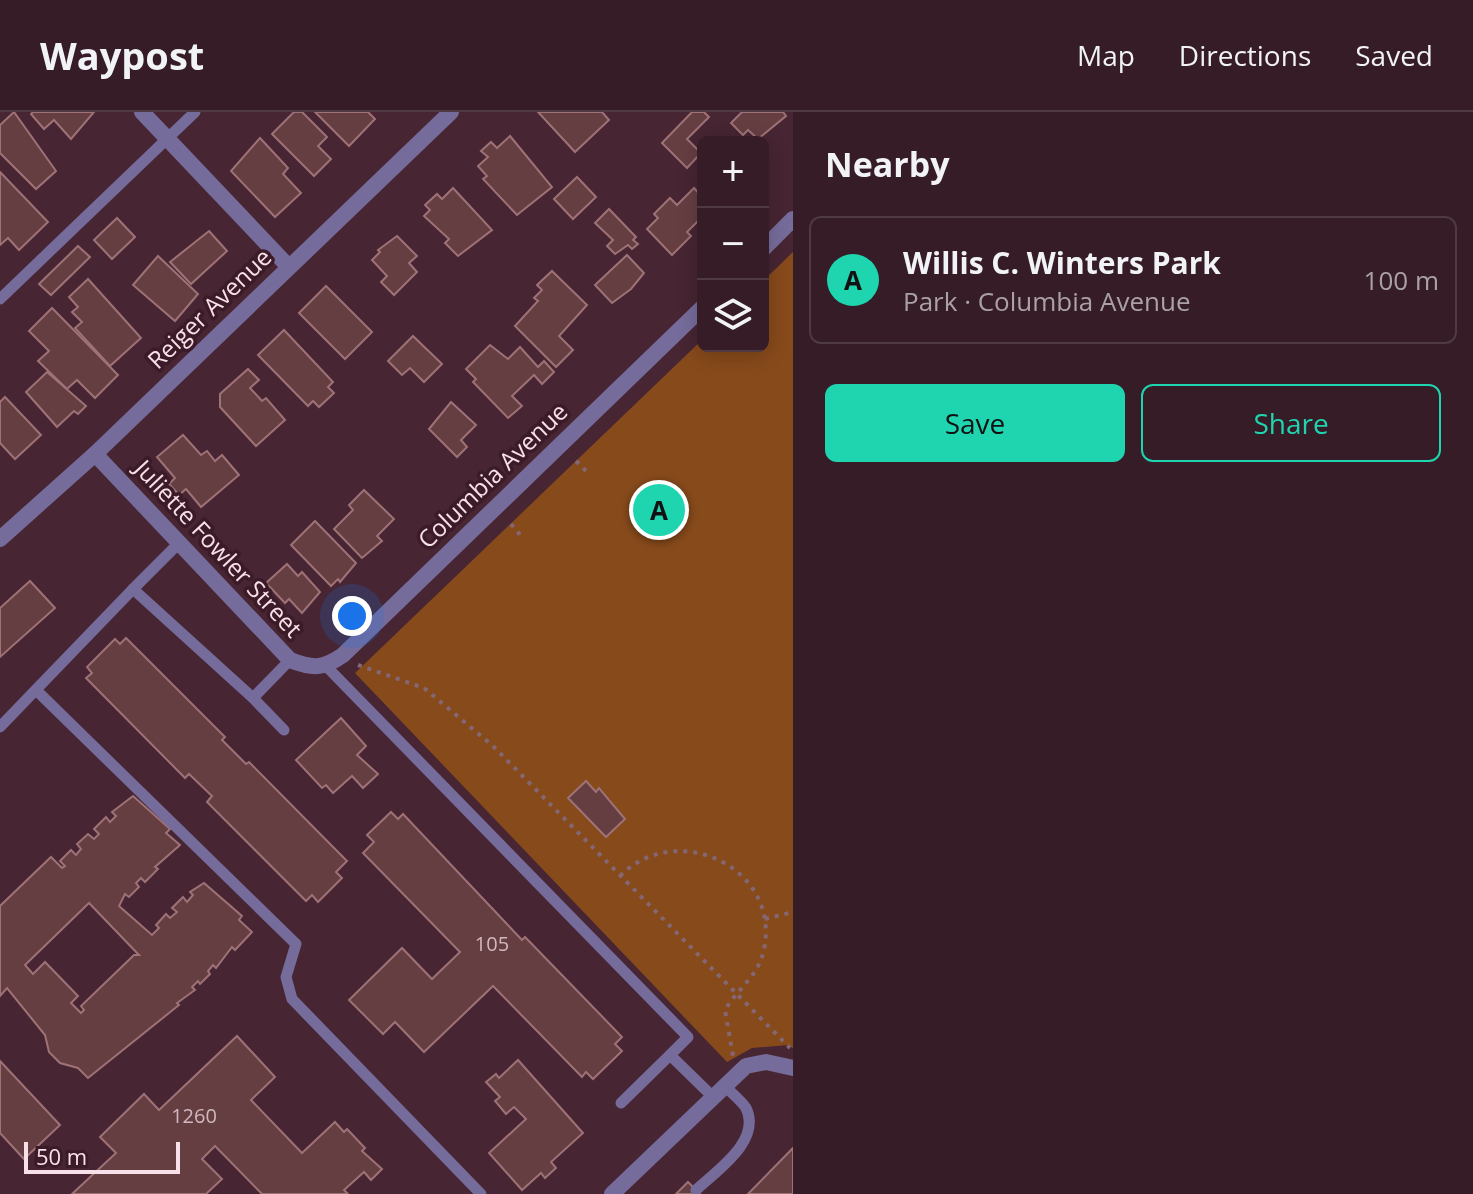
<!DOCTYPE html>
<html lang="en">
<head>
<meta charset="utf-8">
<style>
	:root { --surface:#351c26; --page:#3d252e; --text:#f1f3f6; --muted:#aaa1a7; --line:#4f3a43; --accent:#1fd5b0 }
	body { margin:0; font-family:"Open Sans",sans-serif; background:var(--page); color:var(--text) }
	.controls { position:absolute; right:24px; top:24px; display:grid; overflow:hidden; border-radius:12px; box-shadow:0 4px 20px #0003 }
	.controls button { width:72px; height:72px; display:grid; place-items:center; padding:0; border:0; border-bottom:2px solid var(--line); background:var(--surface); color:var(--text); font:40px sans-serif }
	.scale { position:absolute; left:24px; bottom:20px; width:156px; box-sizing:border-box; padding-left:8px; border:4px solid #f7e0e8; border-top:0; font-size:22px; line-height:28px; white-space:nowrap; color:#f7e0e8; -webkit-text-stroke:6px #3c1b29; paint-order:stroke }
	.you { position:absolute; left:352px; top:504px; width:28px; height:28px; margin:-20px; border:6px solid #fff; border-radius:50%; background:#1a73e8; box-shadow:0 0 0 12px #1a73e833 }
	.badge { display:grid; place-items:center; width:52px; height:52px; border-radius:50%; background:var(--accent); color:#111; font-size:26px; font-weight:700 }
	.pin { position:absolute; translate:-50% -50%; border:4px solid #fff; box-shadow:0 2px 8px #0006 }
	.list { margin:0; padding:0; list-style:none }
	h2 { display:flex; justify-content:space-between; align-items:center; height:104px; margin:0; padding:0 32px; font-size:34px }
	h2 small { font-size:26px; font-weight:400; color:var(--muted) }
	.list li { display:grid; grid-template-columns:52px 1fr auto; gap:24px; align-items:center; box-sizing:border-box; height:128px; margin:0 16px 16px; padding:0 16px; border:2px solid var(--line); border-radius:12px }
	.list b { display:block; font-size:30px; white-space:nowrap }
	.list p { margin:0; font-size:26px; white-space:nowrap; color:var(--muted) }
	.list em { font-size:26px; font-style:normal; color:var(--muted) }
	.actions { display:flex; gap:16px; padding:24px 32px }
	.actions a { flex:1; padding:18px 0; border:2px solid var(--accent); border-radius:12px; text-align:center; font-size:28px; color:var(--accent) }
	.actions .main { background:var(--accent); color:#111 }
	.icon { flex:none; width:44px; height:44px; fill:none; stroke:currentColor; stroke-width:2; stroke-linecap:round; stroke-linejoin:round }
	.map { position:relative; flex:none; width:793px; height:1082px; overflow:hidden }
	header { display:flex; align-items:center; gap:48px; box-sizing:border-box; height:112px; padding:0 40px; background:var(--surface); border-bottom:2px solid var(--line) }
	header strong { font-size:38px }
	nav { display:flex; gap:44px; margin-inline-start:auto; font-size:28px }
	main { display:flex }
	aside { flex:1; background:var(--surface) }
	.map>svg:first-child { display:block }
	.green { fill:#874a1b }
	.building { fill:#653e42; stroke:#9e7276; stroke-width:2; fill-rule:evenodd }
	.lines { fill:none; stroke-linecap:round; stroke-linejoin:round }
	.path { stroke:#856773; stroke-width:4; stroke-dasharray:4 6; stroke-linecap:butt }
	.lane { stroke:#766c9b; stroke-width:11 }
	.street { stroke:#766c9b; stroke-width:16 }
	.labels { text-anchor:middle; stroke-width:7; stroke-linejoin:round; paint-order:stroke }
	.number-label { font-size:20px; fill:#d2b8be }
	.street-label { font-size:24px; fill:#f7e0e8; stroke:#3c1b29 }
</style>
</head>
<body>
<header>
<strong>Waypost</strong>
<nav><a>Map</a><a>Directions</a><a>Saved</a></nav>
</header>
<main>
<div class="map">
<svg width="793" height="1082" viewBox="0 0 793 1082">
	<rect width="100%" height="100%" fill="#472533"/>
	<polygon class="green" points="793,140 793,936 788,933 752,936 727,950 355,561 703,227 703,234 763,234 763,169"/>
	<g class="building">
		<polygon points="14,0 56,59 36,77 0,41 0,13"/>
		<polygon points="33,0 94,0 71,27 54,8 44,17 31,2"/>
		<polygon points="294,0 302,0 327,25 318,34 331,47 314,64 272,22"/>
		<polygon points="315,0 368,0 375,7 349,34"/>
		<polygon points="538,0 602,0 609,8 575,40"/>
		<polygon points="692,0 704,0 709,5 687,27 701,41 687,56 662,31"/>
		<polygon points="742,0 783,0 786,4 758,27 748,18 743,23 731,11"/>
		<polygon points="510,24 552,75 517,103 483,67 487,64 478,54 488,45 481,39 491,30 497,36"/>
		<polygon points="260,26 288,56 283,62 301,81 275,105 231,59"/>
		<polygon points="0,60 48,110 19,138 8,126 0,133"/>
		<polygon points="577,65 596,85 573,107 554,87"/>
		<polygon points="453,76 492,118 458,144 445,131 449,127 424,104 430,98 425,93 437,82 442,87"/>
		<polygon points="694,76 703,86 703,104 687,120 691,124 672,143 647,117 658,106 654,102 670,86 677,93"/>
		<polygon points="609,97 636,125 633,128 638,132 632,137 628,133 615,142 607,134 613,128 595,111"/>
		<polygon points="117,106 135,125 112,147 94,128"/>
		<polygon points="209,119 227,139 191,172 170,150"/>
		<polygon points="397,124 417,144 409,151 417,160 394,183 381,170 387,164 372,148 380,140 378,138"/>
		<polygon points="78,134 90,145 51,183 39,172"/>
		<polygon points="627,143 644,161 631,177 612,191 595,173"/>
		<polygon points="158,144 198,182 175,209 133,173"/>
		<polygon points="552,159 587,193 559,224 573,238 556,255 515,214 538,189 534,186 542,178 537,173"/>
		<polygon points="88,167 141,226 110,254 75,216 82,210 72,200 78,195 69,185"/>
		<polygon points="326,174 372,220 345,247 299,201"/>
		<polygon points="52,196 118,263 95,286 77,268 67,277 38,249 49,239 29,219"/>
		<polygon points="284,218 333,270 328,275 334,281 319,295 313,289 308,294 258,243"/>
		<polygon points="413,224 442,252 424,270 410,256 402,263 388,249"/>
		<polygon points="490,233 508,247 520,235 538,255 544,249 554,260 542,272 534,263 512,284 522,294 508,306 473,270 476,267 466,257"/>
		<polygon points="248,257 259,268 250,276 262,289 266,286 285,308 256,334 220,295 220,282"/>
		<polygon points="47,260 86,294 78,302 74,299 57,315 26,280"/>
		<polygon points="5,285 41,323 15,347 0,331 0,290"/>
		<polygon points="451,290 476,313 461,328 467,335 457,345 429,317"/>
		<polygon points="183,323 201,343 207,339 215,349 222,343 239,363 201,395 186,377 179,383 169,372 175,366 157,345"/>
		<polygon points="364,378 394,407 377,424 382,429 362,446 334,417 353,398 349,393"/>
		<polygon points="315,409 356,451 340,470 338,467 331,474 291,433"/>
		<polygon points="287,452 298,464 302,460 320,480 302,501 289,487 285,491 266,471"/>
		<polygon points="30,469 55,496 0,545 0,496"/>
		<polygon points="126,526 225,625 222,628 246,652 249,650 347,749 336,760 342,766 318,790 312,783 306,789 207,690 212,684 189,662 185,666 86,566 92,561 87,555 115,527 120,532"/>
		<polygon points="341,606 366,634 357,643 378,662 363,676 352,664 333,681 326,673 322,676 296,648"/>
		<polygon points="586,669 596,680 599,676 625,707 606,725 568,686"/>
		<path d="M133 684 170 717 166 721 180 733 155 755 158 757 145 770 141 766 136 771 139 775 129 785 125 782 119 794 152 823 159 816 156 813 166 802 170 806 177 800 172 796 183 785 187 790 193 783 190 780 204 771 242 804 239 808 252 820 235 838 232 835 216 856 213 853 208 859 210 862 200 872 198 869 192 875 195 878 177 891 179 893 88 966 78 956 60 951 49 940 45 923 7 876 0 884V794L51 745 62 756 65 754 60 749 71 738 76 743 81 737 77 732 88 722 94 727 99 722 94 717 106 705 110 710 116 704 112 700ZM89 791 139 843H134L81 894 84 898 81 901 71 891 78 884 45 850 33 862 25 853Z"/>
		<polygon points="391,700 398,707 403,702 522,828 525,825 622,925 615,932 622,939 593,967 586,960 582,965 493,874 424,940 395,910 383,922 349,888 402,836 432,867 460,840 363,741 374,730 367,723"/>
		<polygon points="237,924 275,965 251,988 302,1041 335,1010 344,1020 347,1017 365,1036 362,1039 382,1057 371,1068 364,1060 344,1078 348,1082 262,1082 215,1034 202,1047 222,1067 206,1082 72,1082 116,1041 100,1025 144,982 159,998"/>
		<polygon points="518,948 583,1021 551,1050 556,1056 545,1066 541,1061 522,1078 489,1041 526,1007 514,995 506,1002 495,989 500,985 486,970 496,962 499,966"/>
		<polygon points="0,949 60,1013 24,1047 0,1021"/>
		<polygon points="793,1036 793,1082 748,1082"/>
		<polygon points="688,1070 700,1082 676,1082"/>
	</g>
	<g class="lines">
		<g class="path">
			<polyline points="576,349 587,360"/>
			<polyline points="511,412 521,424"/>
			<polyline points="358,553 424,576 493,634 790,936"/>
			<path d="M620 764C676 707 781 755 764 837 759 864 738 876 725 898L733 944"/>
			<polyline points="765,807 793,800"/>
		</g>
		<g class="lane">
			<polyline points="0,187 195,0"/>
			<polyline points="178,432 133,477 253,586 290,548"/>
			<polyline points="326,554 688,925 670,943 711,983"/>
			<polyline points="36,578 296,832 286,865 292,887 481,1082"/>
			<polyline points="253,586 284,618"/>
			<polyline points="0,615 133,477"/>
			<polyline points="621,991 670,943"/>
			<path d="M696 1078C716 1059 762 1029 746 996 741 988 730 980 724 973"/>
		</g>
		<g class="street">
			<polyline points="142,0 288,154"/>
			<polyline points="763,137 793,107"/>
			<path d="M95 342 290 548C313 557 323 557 343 543L703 195"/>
			<polyline points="0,427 95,342 451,0"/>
			<polyline points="612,1082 746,954 766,950 793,956"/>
		</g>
	</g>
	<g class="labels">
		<g class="number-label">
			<text x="492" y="839">105</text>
			<text x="194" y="1011">1260</text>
		</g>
		<g class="street-label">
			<text transform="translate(210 197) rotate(-44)" y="8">Reiger Avenue</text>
			<text transform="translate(493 364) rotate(-44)" y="8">Columbia Avenue</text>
			<text transform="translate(218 437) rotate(47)" y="8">Juliette Fowler Street</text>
		</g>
	</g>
</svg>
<div class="controls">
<button>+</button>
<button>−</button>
<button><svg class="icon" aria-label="layers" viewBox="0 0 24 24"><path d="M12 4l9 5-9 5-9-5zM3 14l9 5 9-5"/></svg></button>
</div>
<div class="scale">50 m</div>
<div class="you"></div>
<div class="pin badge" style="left:659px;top:398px">A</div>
</div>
<aside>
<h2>Nearby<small></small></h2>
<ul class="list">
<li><span class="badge">A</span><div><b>Willis C. Winters Park</b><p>Park · Columbia Avenue</p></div><em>100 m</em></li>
</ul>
<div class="actions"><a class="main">Save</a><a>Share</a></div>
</aside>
</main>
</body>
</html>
